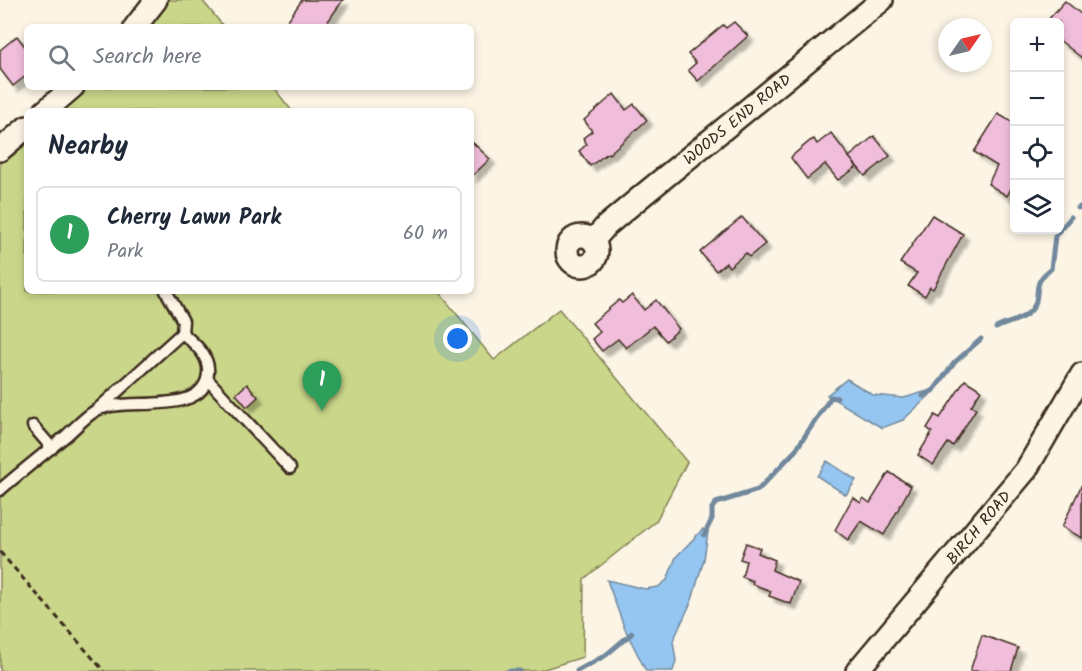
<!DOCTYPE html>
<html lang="en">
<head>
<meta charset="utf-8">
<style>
	:root { --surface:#fff; --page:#f6f6f7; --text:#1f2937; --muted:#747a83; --line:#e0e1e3; --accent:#b45309 }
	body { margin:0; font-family:Kalam,sans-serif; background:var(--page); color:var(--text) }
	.controls { position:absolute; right:18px; top:18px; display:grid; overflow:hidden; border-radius:9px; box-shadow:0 3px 9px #0003 }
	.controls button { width:54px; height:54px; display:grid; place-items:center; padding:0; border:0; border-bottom:2px solid var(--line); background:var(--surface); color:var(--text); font:30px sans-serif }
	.compass { position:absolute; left:938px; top:18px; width:54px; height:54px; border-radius:50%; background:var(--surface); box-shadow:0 3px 9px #0003; rotate:56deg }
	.you { position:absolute; left:458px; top:339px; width:21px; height:21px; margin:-15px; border:4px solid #fff; border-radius:50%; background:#1a73e8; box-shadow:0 0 0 9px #1a73e833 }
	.badge { display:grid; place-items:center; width:39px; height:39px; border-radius:50%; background:var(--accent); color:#fff; font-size:20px; font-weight:700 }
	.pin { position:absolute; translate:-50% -50px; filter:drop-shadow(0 2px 3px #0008) }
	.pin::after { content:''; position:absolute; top:32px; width:21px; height:18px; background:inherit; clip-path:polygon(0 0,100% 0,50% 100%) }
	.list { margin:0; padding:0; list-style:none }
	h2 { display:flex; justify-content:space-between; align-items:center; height:78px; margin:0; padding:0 24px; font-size:26px }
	h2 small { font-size:20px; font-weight:400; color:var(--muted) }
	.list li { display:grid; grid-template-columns:39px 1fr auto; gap:18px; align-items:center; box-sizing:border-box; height:96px; margin:0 12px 12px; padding:0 12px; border:2px solid var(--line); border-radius:9px }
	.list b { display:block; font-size:22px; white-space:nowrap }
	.list p { margin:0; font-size:20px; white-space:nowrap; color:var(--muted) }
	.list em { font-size:20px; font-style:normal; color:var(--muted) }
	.icon { flex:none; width:33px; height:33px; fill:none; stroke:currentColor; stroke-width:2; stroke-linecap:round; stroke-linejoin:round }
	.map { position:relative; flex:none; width:1082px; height:671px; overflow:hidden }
	.search { position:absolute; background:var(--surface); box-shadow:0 3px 9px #0003; left:24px; top:24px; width:450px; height:66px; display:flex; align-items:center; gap:15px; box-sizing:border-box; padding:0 21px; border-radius:9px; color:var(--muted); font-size:22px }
	.panel { position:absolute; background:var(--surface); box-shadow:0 3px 9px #0003; left:24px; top:108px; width:450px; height:186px; border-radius:9px }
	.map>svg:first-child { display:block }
	.green { fill:#cad78a; stroke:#828054; stroke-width:1.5 }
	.water { fill:#95c6f1; stroke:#71889d; stroke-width:1.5 }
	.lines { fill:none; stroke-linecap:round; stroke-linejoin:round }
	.stream { stroke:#71889d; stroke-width:5 }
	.building { fill:#f0bdda; stroke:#3b2a1e; stroke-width:1.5; filter:url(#shadow) }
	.service-casing { stroke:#3b2a1e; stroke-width:15 }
	.minor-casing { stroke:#3b2a1e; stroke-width:26 }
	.path { stroke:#3b2a1e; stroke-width:3; stroke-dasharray:6 4.5; stroke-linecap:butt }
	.service { stroke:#fcf5e5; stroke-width:10 }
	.minor { stroke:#fcf5e5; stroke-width:21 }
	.labels { text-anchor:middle; stroke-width:4.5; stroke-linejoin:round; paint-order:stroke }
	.street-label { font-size:16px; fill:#3b2a1e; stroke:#fcf5e5 }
</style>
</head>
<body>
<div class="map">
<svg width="1082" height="671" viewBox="0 0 1082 671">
	<defs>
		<filter id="shadow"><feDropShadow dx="5.5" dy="5.5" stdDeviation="1.5" flood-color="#0004"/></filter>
	</defs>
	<rect width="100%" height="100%" fill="#fcf5e5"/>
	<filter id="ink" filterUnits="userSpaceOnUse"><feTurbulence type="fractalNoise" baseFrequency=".0167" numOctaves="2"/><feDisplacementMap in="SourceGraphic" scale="12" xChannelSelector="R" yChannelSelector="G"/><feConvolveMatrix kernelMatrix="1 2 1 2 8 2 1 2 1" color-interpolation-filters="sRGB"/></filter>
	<g filter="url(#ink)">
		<g class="green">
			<polygon points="156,0 202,0 224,27 133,27"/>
			<polygon points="70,87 273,87 292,111 44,111"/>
			<polygon points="27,126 27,291 438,291 494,360 559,309 687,462 656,521 584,579 583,657 538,671 0,671 0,142"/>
		</g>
		<g class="water">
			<polygon points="847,379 873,395 904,398 927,391 930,395 903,420 882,428 827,395"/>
			<polygon points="827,461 856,480 846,495 817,476"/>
			<polygon points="703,529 708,532 704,559 692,600 673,641 676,661 673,671 646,671 624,627 607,580 645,589 658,587 667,580 676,557"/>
		</g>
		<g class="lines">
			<g class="stream">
				<polyline points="1078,208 1082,206"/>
				<path d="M996 328C1005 323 1019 321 1027 314 1046 299 1027 285 1051 269L1055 236 1071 217"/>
				<polyline points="923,396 934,390 955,362 981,339"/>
				<polyline points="704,535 712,519 712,508 716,503 758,490 795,451 831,397 837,398"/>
				<polyline points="508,671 520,671"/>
				<polyline points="577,671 606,655 632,633"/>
			</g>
		</g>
		<g class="building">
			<polygon points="302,0 343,0 324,27 283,27"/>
			<polygon points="1065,1 1082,15 1082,58 1059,40 1059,22 1046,22"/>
			<polygon points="734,22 748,36 698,81 688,70 696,63 688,54 723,25 726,28"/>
			<polygon points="17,36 27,49 27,75 13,86 0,69 0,50"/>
			<polygon points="614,94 626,110 634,104 647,120 609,154 608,153 590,166 579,151 587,144 583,138 592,131 584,120"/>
			<polygon points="998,114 1014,123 1014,183 1007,196 988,184 997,166 974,152"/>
			<polygon points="831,133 857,167 838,180 825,164 807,179 791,158 792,156 810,141 814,139 817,144"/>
			<polygon points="874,136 890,156 865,176 849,157"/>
			<polygon points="471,141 490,159 471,177"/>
			<polygon points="932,215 963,234 933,289 930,287 925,296 908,286 917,273 900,263"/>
			<polygon points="742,217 765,244 749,257 746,253 729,267 726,263 716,271 700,252"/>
			<polygon points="632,295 644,310 656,300 679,329 666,341 653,326 626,348 618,339 602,351 592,339 600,332 592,323 619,300 622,303"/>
			<polygon points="965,380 981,390 971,406 976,409 953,446 948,443 933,465 918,455 932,432 927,428 935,415 940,418"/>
			<polygon points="247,384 258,397 247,407 236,394"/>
			<polygon points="889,472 911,486 884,535 861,521 848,540 835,530 853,497 861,503 863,498 870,503"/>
			<polygon points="1082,484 1082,538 1062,527"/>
			<polygon points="746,543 760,548 758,553 775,560 772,570 799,582 791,604 769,596 771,591 752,584 753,581 742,577 746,561 740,559"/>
			<polygon points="982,635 1018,648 1011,671 970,671"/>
		</g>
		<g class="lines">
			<g class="service-casing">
				<g id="service">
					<polyline points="208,380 290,468"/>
					<polyline points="99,408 182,333 183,321 166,291"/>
					<polyline points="33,426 52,448"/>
					<path d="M0 490C22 471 45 453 67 435 76 427 85 417 95 411 122 395 205 419 208 373 210 356 194 343 182 333"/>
				</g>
			</g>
			<g class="minor-casing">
				<g id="minor">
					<polyline points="135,27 156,0"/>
					<polyline points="45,111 73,87"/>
					<polyline points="0,150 27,127"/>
					<circle cx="582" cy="251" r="15"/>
					<path id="s1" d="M593 241 606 226 643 195 882 0"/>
					<path id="s2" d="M857 671 1026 470 1082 374"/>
				</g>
			</g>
			<polyline class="path" points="0,552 104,671"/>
			<use href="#service" class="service"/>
			<use href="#minor" class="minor"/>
		</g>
	</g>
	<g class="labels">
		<g class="street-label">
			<text dy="6" stroke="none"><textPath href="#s1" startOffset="189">WOODS END ROAD</textPath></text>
			<text dy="6" stroke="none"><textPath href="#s2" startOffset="188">BIRCH ROAD</textPath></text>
		</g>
	</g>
</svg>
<div class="controls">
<button>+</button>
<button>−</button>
<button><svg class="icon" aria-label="locate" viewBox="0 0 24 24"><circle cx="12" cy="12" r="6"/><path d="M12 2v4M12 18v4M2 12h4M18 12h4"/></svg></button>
<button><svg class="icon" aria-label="layers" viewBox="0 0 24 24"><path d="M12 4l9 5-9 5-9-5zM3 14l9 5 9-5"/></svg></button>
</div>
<svg class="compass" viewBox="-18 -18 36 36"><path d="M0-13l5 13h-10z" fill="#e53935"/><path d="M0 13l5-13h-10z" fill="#747a83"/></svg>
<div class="you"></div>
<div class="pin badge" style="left:322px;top:411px;background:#2e9e5b">1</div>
<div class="search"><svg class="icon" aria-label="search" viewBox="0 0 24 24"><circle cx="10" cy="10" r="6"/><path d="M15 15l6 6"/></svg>Search here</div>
<section class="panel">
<h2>Nearby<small></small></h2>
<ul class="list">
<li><span class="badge" style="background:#2e9e5b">1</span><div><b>Cherry Lawn Park</b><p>Park</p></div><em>60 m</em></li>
</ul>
</section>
</div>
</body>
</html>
